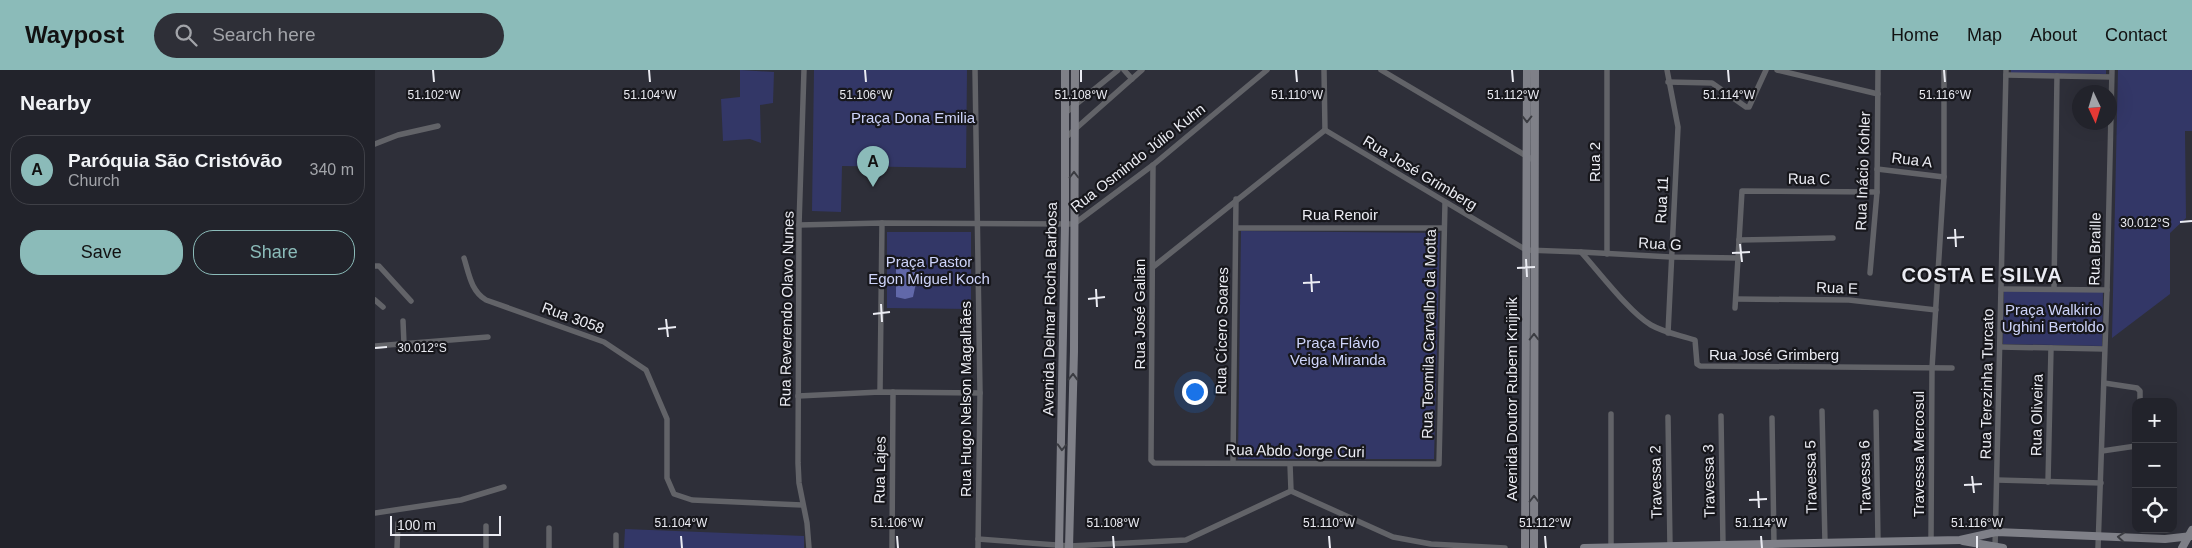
<!DOCTYPE html>
<html lang="en">
<head>
<meta charset="utf-8">
<style>
	:root { --surface:#22232b; --page:#2e2f37; --text:#f1f3f6; --muted:#a2a4a9; --line:#3f4047; --accent:#8bbbb9 }
	body { margin:0; font-family:Helvetica,sans-serif; background:var(--page); color:var(--text) }
	.controls { position:absolute; right:15px; bottom:15px; display:grid; overflow:hidden; border-radius:10px; box-shadow:0 5px 20px #0002 }
	.controls button { width:45px; height:45px; display:grid; place-items:center; padding:0; border:0; border-bottom:1px solid var(--line); background:var(--surface); color:var(--text); font:25px sans-serif }
	.compass { position:absolute; left:1697px; top:15px; width:45px; height:45px; border-radius:50%; background:var(--surface); box-shadow:0 5px 20px #0002; rotate:176deg }
	.scale { position:absolute; left:15px; bottom:12px; width:111px; box-sizing:border-box; padding-left:5px; border:2px solid #ebecf3; border-top:0; font-size:14px; line-height:18px; white-space:nowrap; color:#ebecf3; -webkit-text-stroke:4px #17171c; paint-order:stroke }
	.you { position:absolute; left:819px; top:321px; width:18px; height:18px; margin:-12px; border:4px solid #fff; border-radius:50%; background:#1a73e8; box-shadow:0 0 0 8px #1a73e833 }
	.badge { display:grid; place-items:center; width:32px; height:32px; border-radius:50%; background:var(--accent); color:#111; font-size:16px; font-weight:700 }
	.pin { position:absolute; translate:-50% -41px; filter:drop-shadow(0 1px 2px #0008) }
	.pin::after { content:''; position:absolute; top:26px; width:18px; height:15px; background:inherit; clip-path:polygon(0 0,100% 0,50% 100%) }
	.list { margin:0; padding:0; list-style:none }
	h2 { display:flex; justify-content:space-between; align-items:center; height:65px; margin:0; padding:0 20px; font-size:21px }
	h2 small { font-size:16px; font-weight:400; color:var(--muted) }
	.list li { display:grid; grid-template-columns:32px 1fr auto; gap:15px; align-items:center; box-sizing:border-box; height:70px; margin:0 10px 10px; padding:0 10px; border:1px solid var(--line); border-radius:20px }
	.list b { display:block; font-size:19px; white-space:nowrap }
	.list p { margin:0; font-size:16px; white-space:nowrap; color:var(--muted) }
	.list em { font-size:16px; font-style:normal; color:var(--muted) }
	.actions { display:flex; gap:10px; padding:15px 20px }
	.actions a { flex:1; padding:11px 0; border:1px solid var(--accent); border-radius:20px; text-align:center; font-size:18px; color:var(--accent) }
	.actions .main { background:var(--accent); color:#111 }
	.icon { flex:none; width:28px; height:28px; fill:none; stroke:currentColor; stroke-width:2; stroke-linecap:round; stroke-linejoin:round }
	.map { position:relative; flex:none; width:1817px; height:478px; overflow:hidden }
	header { display:flex; align-items:center; gap:30px; box-sizing:border-box; height:70px; padding:0 25px; background:var(--accent); color:#111 }
	header strong { font-size:24px }
	nav { display:flex; gap:28px; margin-inline-start:auto; font-size:18px }
	.search { width:350px; height:45px; background:var(--page); display:flex; align-items:center; gap:12px; box-sizing:border-box; padding:0 18px; border-radius:28px; color:var(--muted); font-size:19px }
	main { display:flex }
	aside { flex:1; background:var(--surface) }
	.map>svg:first-child { display:block }
	.green { fill:#333767 }
	.water { fill:#6168a9 }
	.lines { fill:none; stroke-linecap:round; stroke-linejoin:round }
	.street { stroke:#626368; stroke-width:5.5 }
	.secondary { stroke:#7f8088; stroke-width:8 }
	.oneway { stroke:#3b3c42 }
	.ticks { fill:none; stroke:#ebecf3; stroke-width:2 }
	.labels { text-anchor:middle; stroke-width:4.5; stroke-linejoin:round; paint-order:stroke }
	.park-label { font-size:15px; fill:#ced4fa; stroke:#17171c }
	.street-label { font-size:15px; fill:#ebecf3; stroke:#17171c }
	.district-label { font-size:20px; font-weight:bold; letter-spacing:1px; fill:#ebecf3; stroke:#17171c }
	.ticks-label { font-size:12px; text-anchor:middle; fill:#ebecf3; stroke:#17171c; stroke-width:4.5; stroke-linejoin:round; paint-order:stroke }
</style>
</head>
<body>
<header>
<strong>Waypost</strong>
<div class="search"><svg class="icon" aria-label="search" viewBox="0 0 24 24"><circle cx="10" cy="10" r="6"/><path d="M15 15l6 6"/></svg>Search here</div>
<nav><a>Home</a><a>Map</a><a>About</a><a>Contact</a></nav>
</header>
<main>
<aside>
<h2>Nearby<small></small></h2>
<ul class="list">
<li><span class="badge">A</span><div><b>Paróquia São Cristóvão</b><p>Church</p></div><em>340 m</em></li>
</ul>
<div class="actions"><a class="main">Save</a><a>Share</a></div>
</aside>
<div class="map">
<svg width="1817" height="478" viewBox="0 0 1817 478">
	<rect width="100%" height="100%" fill="#2e2f39"/>
	<g class="green">
		<polygon points="365,0 399,2 398,33 385,35 386,73 375,69 348,71 346,29 365,27"/>
		<polygon points="439,0 592,0 591,98 467,96 466,142 437,141"/>
		<polygon points="1636,0 1731,0 1731,4 1636,3"/>
		<polygon points="1743,0 1817,0 1817,61 1810,61 1811,148 1795,163 1795,224 1737,268"/>
		<polygon points="866,161 1065,163 1059,389 863,389"/>
		<polygon points="512,162 596,162 596,239 512,238"/>
		<polygon points="1629,221 1728,222 1727,276 1628,274"/>
		<polygon points="250,459 429,466 429,478 249,478"/>
	</g>
	<polygon class="water" points="523,187 540,188 541,213 538,227 530,229 521,227 521,193"/>
	<g class="lines">
		<g class="street">
			<polyline points="429,0 424,155 423,393 424,413 432,453 434,478"/>
			<polyline points="600,0 605,323 603,478"/>
			<polyline points="749,0 757,9"/>
			<polyline points="949,0 950,60"/>
			<polyline points="1006,0 1160,91"/>
			<polyline points="1232,0 1232,184"/>
			<polyline points="1292,0 1303,57 1293,263"/>
			<polyline points="1402,0 1503,24"/>
			<polyline points="1631,5 1736,7"/>
			<polyline points="1293,12 1337,13 1371,37 1374,37 1391,0"/>
			<polyline points="689,44 743,0"/>
			<path d="M950 60 1151 180 1206 182C1224 202 1255 243 1276 255 1290 263 1305 265 1320 270L1322 294 1325 296 1577 298"/>
			<polyline points="689,69 767,0"/>
			<polyline points="0,74 23,65 63,56"/>
			<polyline points="778,95 776,390 779,393 1064,394 1070,133"/>
			<polyline points="1502,99 1569,107"/>
			<polyline points="424,155 507,153 699,154 778,95 892,0"/>
			<polyline points="861,158 1069,158"/>
			<polyline points="1364,170 1458,168"/>
			<polyline points="1206,182 1296,187 1363,188"/>
			<path d="M89 188C94 204 96 221 111 230L229 272 271 300 292 349V408L299 424 317 430 427 435"/>
			<polyline points="0,196 4,196 36,231"/>
			<polyline points="778,197 950,60"/>
			<polyline points="1495,203 1502,122 1503,0"/>
			<polyline points="1626,219 1732,220"/>
			<polyline points="1679,219 1682,6"/>
			<polyline points="1361,229 1474,230 1561,240"/>
			<polyline points="0,230 8,237"/>
			<polyline points="1360,238 1367,121 1502,122"/>
			<polyline points="28,251 29,274"/>
			<polyline points="0,276 113,267"/>
			<polyline points="1625,277 1729,279"/>
			<polyline points="1729,313 1762,318 1765,321 1765,332"/>
			<polyline points="505,322 507,153"/>
			<polyline points="423,326 505,322 605,323"/>
			<polyline points="1447,341 1450,473"/>
			<polyline points="1501,342 1503,472"/>
			<polyline points="1346,346 1348,475"/>
			<polyline points="1293,347 1295,476"/>
			<polyline points="1397,348 1399,474"/>
			<polyline points="1727,381 1761,376"/>
			<polyline points="858,393 861,129"/>
			<polyline points="915,394 916,421"/>
			<polyline points="1622,410 1726,413"/>
			<polyline points="1673,412 1676,278"/>
			<polyline points="916,421 1018,467 1056,474 1130,478"/>
			<polyline points="0,443 86,430 129,417"/>
			<polyline points="111,456 111,478"/>
			<polyline points="603,469 695,476 811,470 916,421"/>
			<polyline points="1556,470 1557,298 1569,107 1569,0"/>
			<polyline points="1236,477 1236,344"/>
			<polyline points="22,478 23,453"/>
			<polyline points="174,478 174,458"/>
			<polyline points="241,478 241,465"/>
			<polyline points="517,478 518,322"/>
			<polyline points="1620,478 1631,0"/>
			<polyline points="1723,478 1732,220 1737,0"/>
		</g>
		<g class="secondary">
			<polyline points="1588,471 1628,478"/>
			<polyline points="684,478 690,154 690,0"/>
			<polyline points="694,478 699,281 700,0"/>
			<polyline points="1150,478 1152,0"/>
			<polyline points="1159,478 1160,0"/>
			<polyline points="1209,478 1585,470 1621,462 1790,469 1817,466"/>
			<polyline points="1807,478 1817,460"/>
		</g>
	</g>
	<defs><path id="oneway-chevron" d="M-2-3.5L2.5 0L-2 3.5" fill="none" stroke-width="1.6" stroke-linecap="round" stroke-linejoin="round" transform="scale(1.25)"/></defs>
	<g class="oneway">
		<use href="#oneway-chevron" transform="translate(1152 49) rotate(90)"/>
		<use href="#oneway-chevron" transform="translate(699 105) rotate(-90)"/>
		<use href="#oneway-chevron" transform="translate(1159 267) rotate(-90)"/>
		<use href="#oneway-chevron" transform="translate(698 307) rotate(-89)"/>
		<use href="#oneway-chevron" transform="translate(687 377) rotate(92)"/>
		<use href="#oneway-chevron" transform="translate(1159 429) rotate(-90)"/>
		<use href="#oneway-chevron" transform="translate(1746 467) rotate(-175)"/>
	</g>
	<path class="ticks" d="M58 0 59 12M274 0 275 12M490 0 491 12M706 0V12M921 0 922 12M1137 0 1138 12M1353 0 1354 12M1569 0 1570 12M1805 152 1817 151M1580 159 1581 177M1572 168 1589 167M1365 174 1367 192M1357 183 1375 182M1151 189 1152 207M1142 198 1160 197M936 204 937 222M928 213 945 212M721 219 722 237M713 229 730 227M506 234 507 252M498 244 515 242M291 249 293 267M283 259 301 257M0 278 12 277M1597 406 1599 423M1589 415 1607 414M1383 421 1384 438M1374 430 1392 429M306 466 307 478M522 466 523 478M738 466 739 478M954 466 955 478M1170 466 1171 478M1386 466 1387 478M1602 466V478"/>
	<g class="labels">
		<g class="park-label">
			<text x="538" y="53">Praça Dona Emilia</text>
			<text x="554" y="197">Praça Pastor<tspan x="554" dy="17">Egon Miguel Koch</tspan></text>
			<text x="1678" y="245">Praça Walkirio<tspan x="1678" dy="17">Ughini Bertoldo</tspan></text>
			<text x="963" y="278">Praça Flávio<tspan x="963" dy="17">Veiga Miranda</tspan></text>
		</g>
		<g class="street-label">
			<text transform="translate(763 88) rotate(-38)" y="5">Rua Osmindo Júlio Kuhn</text>
			<text transform="translate(1537 90) rotate(7)" y="5">Rua A</text>
			<text transform="translate(1220 92) rotate(-90)" y="5">Rua 2</text>
			<text transform="translate(1488 101) rotate(-88)" y="5">Rua Inácio Kohler</text>
			<text transform="translate(1045 103) rotate(31)" y="5">Rua José Grimberg</text>
			<text transform="translate(1434 109) rotate(1)" y="5">Rua C</text>
			<text transform="translate(1287 130) rotate(-87)" y="5">Rua 11</text>
			<text x="965" y="150">Rua Renoir</text>
			<text transform="translate(1285 174) rotate(3)" y="5">Rua G</text>
			<text transform="translate(1720 179) rotate(-89)" y="5">Rua Braille</text>
			<text transform="translate(1462 218) rotate(2)" y="5">Rua E</text>
			<text transform="translate(412 239) rotate(-89)" y="5">Rua Reverendo Olavo Nunes</text>
			<text transform="translate(675 239) rotate(-89)" y="5">Avenida Delmar Rocha Barbosa</text>
			<text transform="translate(765 244) rotate(-90)" y="5">Rua José Galian</text>
			<text transform="translate(198 248) rotate(20)" y="5">Rua 3058</text>
			<text transform="translate(847 261) rotate(-89)" y="5">Rua Cícero Soares</text>
			<text transform="translate(1054 264) rotate(-89)" y="5">Rua Teomila Carvalho da Motta</text>
			<text x="1399" y="290">Rua José Grimberg</text>
			<text transform="translate(1612 314) rotate(-89)" y="5">Rua Terezinha Turcato</text>
			<text transform="translate(591 329) rotate(-90)" y="5">Rua Hugo Nelson Magalhães</text>
			<text transform="translate(1137 329) rotate(-90)" y="5">Avenida Doutor Rubem Knijnik</text>
			<text transform="translate(1662 345) rotate(-89)" y="5">Rua Oliveira</text>
			<text transform="translate(920 381) rotate(1)" y="5">Rua Abdo Jorge Curi</text>
			<text transform="translate(1544 384) rotate(-90)" y="5">Travessa Mercosul</text>
			<text transform="translate(505 400) rotate(-89)" y="5">Rua Lajes</text>
			<text transform="translate(1436 407) rotate(-91)" y="5">Travessa 5</text>
			<text transform="translate(1490 407) rotate(-91)" y="5">Travessa 6</text>
			<text transform="translate(1334 411) rotate(-91)" y="5">Travessa 3</text>
			<text transform="translate(1281 412) rotate(-91)" y="5">Travessa 2</text>
		</g>
		<g class="district-label">
			<text x="1607" y="212">COSTA E SILVA</text>
		</g>
	</g>
	<g class="ticks-label">
		<text x="59" y="29">51.102°W</text>
		<text x="275" y="29">51.104°W</text>
		<text x="491" y="29">51.106°W</text>
		<text x="706" y="29">51.108°W</text>
		<text x="922" y="29">51.110°W</text>
		<text x="1138" y="29">51.112°W</text>
		<text x="1354" y="29">51.114°W</text>
		<text x="1570" y="29">51.116°W</text>
		<text x="1770" y="157">30.012°S</text>
		<text x="47" y="282">30.012°S</text>
		<text x="306" y="457">51.104°W</text>
		<text x="522" y="457">51.106°W</text>
		<text x="738" y="457">51.108°W</text>
		<text x="954" y="457">51.110°W</text>
		<text x="1170" y="457">51.112°W</text>
		<text x="1386" y="457">51.114°W</text>
		<text x="1602" y="457">51.116°W</text>
	</g>
</svg>
<div class="controls">
<button>+</button>
<button>−</button>
<button><svg class="icon" aria-label="locate" viewBox="0 0 24 24"><circle cx="12" cy="12" r="6"/><path d="M12 2v4M12 18v4M2 12h4M18 12h4"/></svg></button>
</div>
<svg class="compass" viewBox="-18 -18 36 36"><path d="M0-13l5 13h-10z" fill="#e53935"/><path d="M0 13l5-13h-10z" fill="#a2a4a9"/></svg>
<div class="scale">100 m</div>
<div class="you"></div>
<div class="pin badge" style="left:498px;top:117px">A</div>
</div>
</main>
</body>
</html>
